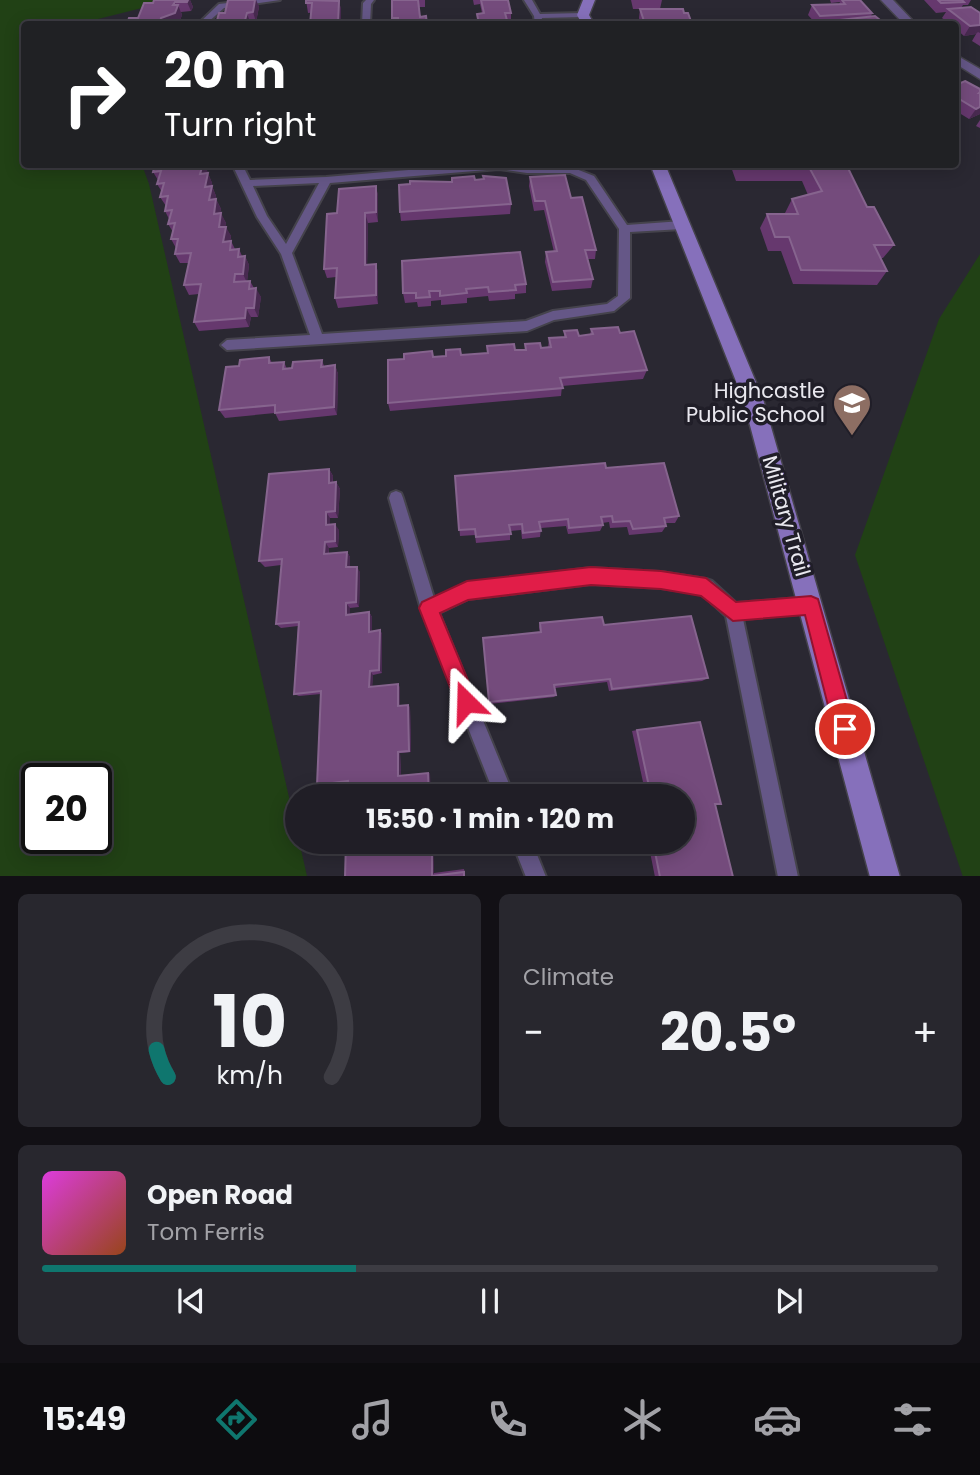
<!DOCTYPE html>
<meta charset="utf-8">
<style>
body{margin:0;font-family:Poppins,sans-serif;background:#28272e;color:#f1f3f6;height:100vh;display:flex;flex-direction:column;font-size:26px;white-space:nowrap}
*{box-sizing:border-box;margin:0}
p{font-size:23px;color:#a2a2a7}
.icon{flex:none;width:38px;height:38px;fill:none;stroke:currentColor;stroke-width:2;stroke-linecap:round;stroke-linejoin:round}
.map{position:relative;height:876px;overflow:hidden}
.drawer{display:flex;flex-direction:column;gap:18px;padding:18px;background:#121015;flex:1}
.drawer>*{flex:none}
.hud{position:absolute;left:21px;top:21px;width:938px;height:147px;border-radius:7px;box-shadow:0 4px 18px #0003,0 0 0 2px #3d3c43;background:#202124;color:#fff;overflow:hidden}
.speed{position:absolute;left:21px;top:763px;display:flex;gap:14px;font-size:35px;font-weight:700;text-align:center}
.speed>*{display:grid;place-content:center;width:91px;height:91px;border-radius:50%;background:#201e26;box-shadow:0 4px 18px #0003,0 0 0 2px #3d3c43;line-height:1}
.speed .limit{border:4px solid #111;border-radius:10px;background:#fff;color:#111}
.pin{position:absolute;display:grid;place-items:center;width:60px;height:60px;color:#fff;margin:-30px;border:4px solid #fff;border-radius:50%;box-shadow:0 2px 7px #0007}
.me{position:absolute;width:77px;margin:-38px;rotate:338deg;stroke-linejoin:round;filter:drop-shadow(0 0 5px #0008)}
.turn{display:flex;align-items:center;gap:24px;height:147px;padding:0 28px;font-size:32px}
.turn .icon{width:91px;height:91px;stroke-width:2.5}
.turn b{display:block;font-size:49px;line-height:60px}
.big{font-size:52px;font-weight:700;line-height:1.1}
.drawer .tile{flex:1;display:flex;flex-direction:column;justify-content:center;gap:10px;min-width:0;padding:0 24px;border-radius:10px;background:#28272e}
.drawer .dial{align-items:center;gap:0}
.dial svg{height:182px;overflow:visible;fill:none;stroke:#3d3c43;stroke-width:7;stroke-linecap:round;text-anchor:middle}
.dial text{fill:#f1f3f6;stroke:none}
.song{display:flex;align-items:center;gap:21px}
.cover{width:84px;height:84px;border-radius:10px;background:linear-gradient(135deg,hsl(300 70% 55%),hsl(20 70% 35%))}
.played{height:7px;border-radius:4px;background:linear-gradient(90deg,#0f766e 35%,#3d3c43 35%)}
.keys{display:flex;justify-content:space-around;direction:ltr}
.heat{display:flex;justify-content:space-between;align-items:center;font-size:38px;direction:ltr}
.drawer .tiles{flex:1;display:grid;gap:18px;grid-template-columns:1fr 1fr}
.tile:last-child{grid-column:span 2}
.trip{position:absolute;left:285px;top:784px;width:410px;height:70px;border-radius:35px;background:#201e26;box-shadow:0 4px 18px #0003,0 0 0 2px #3d3c43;font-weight:700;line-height:70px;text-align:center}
.dock{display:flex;height:112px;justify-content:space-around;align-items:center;background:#0d0c0f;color:#a2a2a7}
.dock .icon{width:49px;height:49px}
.dock .on{color:#0f766e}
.dock b{font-size:32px;color:#f1f3f6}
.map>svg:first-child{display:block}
</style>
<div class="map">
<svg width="980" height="877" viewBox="0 0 980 877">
<rect width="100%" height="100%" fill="#2a2832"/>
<g fill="#214115" fill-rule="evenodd">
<path d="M0,0H174L90,21L91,24H24V164L142,165L149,184L307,876H0ZM37,779H96V838H37Z"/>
<polygon points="980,254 980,876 963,877 855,555 939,319"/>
</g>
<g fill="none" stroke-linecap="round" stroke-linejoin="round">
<defs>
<g id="lane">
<polygon points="255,0 280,0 224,8 206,24 198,24 219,4"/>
<polygon points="366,0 374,0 371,4 370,24 362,24 363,3"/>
<polygon points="524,0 532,0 540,14 583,13 587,15 583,17 542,18 541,24 535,24 534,16"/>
<path d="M232,164H242L250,180L326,177L479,164L571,167L594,176L627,225L682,221L687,225L682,229L630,232V298L614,311L554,320L527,331L227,350L221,345L227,340L310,335L281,254L257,217ZM499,169L527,173H570L586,180L619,229L618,296L607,304L553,311L526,321L322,334L292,253L330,183ZM319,183L286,244L267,216L253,186Z"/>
<polygon points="396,491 401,493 403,498 434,598 467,583 591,568 661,572 706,579 712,581 736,603 811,597 817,599 819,605 817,611 811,613 743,619 798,877 778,877 726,616 702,594 661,588 591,584 468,599 439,613 514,796 495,796 421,609 389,498 391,493"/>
<polygon points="512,842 532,842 546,877 526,877"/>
</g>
<g id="street">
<polygon points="881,0 893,0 916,24 904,24"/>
<polygon points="956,55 980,69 980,79 956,64"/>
</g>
<g id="secondary">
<polygon points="583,0 595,0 589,15 594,24 582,24 577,15"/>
<polygon points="650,164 665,164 763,399 900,877 870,877 743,399"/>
</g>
</defs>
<use href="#lane" stroke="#45434c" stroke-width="4"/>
<use href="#street" stroke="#45434c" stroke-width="3"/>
<use href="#secondary" stroke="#45434c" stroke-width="3"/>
<use href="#lane" fill="#655787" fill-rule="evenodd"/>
<use href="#street" fill="#655787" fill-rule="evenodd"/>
<use href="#secondary" fill="#8670bb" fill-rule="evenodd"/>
</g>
<g fill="#66386e">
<polygon points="190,0 193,7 191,11 181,12 182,15 179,23 175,24 127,24 138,18 153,3"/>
<polygon points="228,0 256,0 259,7 256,22 250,22 225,13"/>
<polygon points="306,0 339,1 341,10 308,13"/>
<polygon points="392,0 425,0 425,7 419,7 420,17 427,24 393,24"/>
<polygon points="473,0 508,0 511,13 511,22 507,23 508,24 477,24 477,14 482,13 480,4 474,5"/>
<polygon points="631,0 662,0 660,9 684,13 692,24 640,24 639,18 640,9 633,9"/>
<polygon points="830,0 860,0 872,13 871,17 885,24 816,24 808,15 812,5 839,4 840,2 831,3"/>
<polygon points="924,0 971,0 968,5 963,5 961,8 980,13 980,46 972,41 976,34 964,36 956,29 956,24 950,24 942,18 946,12 936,13"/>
<polygon points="956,85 980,89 980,114 969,119 956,111"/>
<polygon points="980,120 980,128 976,126"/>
<polygon points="154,164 204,164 212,183 212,186 216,196 216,199 221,209 220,213 226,223 225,227 231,236 230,242 231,241 235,249 239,249 242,256 245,256 249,265 247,281 250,281 254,288 261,297 258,317 251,317 249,327 199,331 194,322 199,294 189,295 184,285 189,263 180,263 175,254 176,248 171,239 173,232 168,224 169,219 165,211 166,206 160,197 162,192 157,184 158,180 153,172 155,166"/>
<polygon points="730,164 846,164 867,207 894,245 883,258 881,258 887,271 877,285 793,284 781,251 768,251 760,228 767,214 785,214 785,213 792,199 808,195 802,181 736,181"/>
<polygon points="530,177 571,198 596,250 595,259 588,259 593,279 591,288 552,291 545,262 546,252 554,252 544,210 534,211 529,186"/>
<polygon points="475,180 511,204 510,214 401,221 400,212 452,182"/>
<polygon points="376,186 378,196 378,222 368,223 367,265 376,264 378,273 378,304 338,308 335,298 336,277 327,278 324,269 337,213"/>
<polygon points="526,284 526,293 515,294 515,299 489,301 488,296 467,298 467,303 441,305 441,300 431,301 431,306 418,307 417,302 405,303 403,293"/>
<polygon points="591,329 620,333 647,370 643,379 562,386 561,396 390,411 388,403 404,359 487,353 487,346 515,350 525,350 525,344 541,348 548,348 549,338 564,337 564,331 579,336 590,335"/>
<polygon points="269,357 272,363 284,362 287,369 322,360 324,366 335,365 338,374 337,415 279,421 275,413 225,418 219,410 239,366"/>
<polygon points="606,468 679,516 675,523 665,523 666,526 662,532 629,535 627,527 610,528 609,522 602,523 603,525 600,531 568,534 566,526 541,528 540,537 522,539 521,530 510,531 510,540 476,543 475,535 460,536 455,476"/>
<polygon points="329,469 333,476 333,482 336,482 340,489 338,518 330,518 330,525 339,530 338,547 329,548 329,554 347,552 350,557 350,567 360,572 359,607 350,608 350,614 369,612 372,617 372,631 380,630 382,634 382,673 373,675 372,687 400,687 400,706 410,707 411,752 400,753 401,776 430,773 317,785 321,694 299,696 294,694 298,626 281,628 276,624 281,565 265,567 259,561"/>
<polygon points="540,623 604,625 708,678 702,681 609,691 607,682 555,688 556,695 554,697 489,704 483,638 540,633 539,627"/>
<polygon points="637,730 715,804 733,877 655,877 648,842 682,842 682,796 646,796 632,731"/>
<polygon points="346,842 444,842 444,846 443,848 433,849 434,873 464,869 465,877 345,877"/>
</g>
<g fill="#482a50">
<polygon points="185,0 190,0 193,7 191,11 187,2"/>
<polygon points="255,0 256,0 259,7 256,22 253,12"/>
<polygon points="339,1 341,10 341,24 338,24"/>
<polygon points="175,2 177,8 178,5 182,15 179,23 175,24 161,24 160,22 161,18 173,5"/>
<polygon points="247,13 250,22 249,24 244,24"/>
<polygon points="980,25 980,33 978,32 976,34 964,36 970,26"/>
<polygon points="980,107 980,114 969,119 976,109"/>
<polygon points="203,164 204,164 208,172 205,184 200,174"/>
<polygon points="208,173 212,183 210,197 205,187"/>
<polygon points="212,186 216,196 214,209 209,200"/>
<polygon points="376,186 378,196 378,222 376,212"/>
<polygon points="216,199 221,209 218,223 214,214"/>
<polygon points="221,213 226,223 223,237 219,227"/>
<polygon points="365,213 368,223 367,274 365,265"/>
<polygon points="226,227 231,236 228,251 223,242"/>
<polygon points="245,256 249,265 247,283 243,274"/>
<polygon points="376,264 378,273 378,304 376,295"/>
<polygon points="256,288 261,297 258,317 254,308"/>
<polygon points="246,308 251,317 249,327 245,318"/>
<polygon points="335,365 338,374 337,415 334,407"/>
<polygon points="329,469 333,476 332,489 329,483"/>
<polygon points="336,482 340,489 338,518 335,511"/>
<polygon points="326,512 330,518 330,531 326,525"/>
<polygon points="335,524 339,530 338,547 335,541"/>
<polygon points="325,542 329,548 328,560 324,554"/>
<polygon points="347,552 350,557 350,573 346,567"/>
<polygon points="357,567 360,572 359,607 356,602"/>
<polygon points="346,603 350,608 350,619 346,615"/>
<polygon points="369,612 372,617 372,636 369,632"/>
<polygon points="380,630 382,634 382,673 379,670"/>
<polygon points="370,671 373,675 372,690 369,687"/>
<polygon points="398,684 400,687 400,708 398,706"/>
<polygon points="408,705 410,707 411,752 409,751"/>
<polygon points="398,752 400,753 401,776 398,776"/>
<polygon points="428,773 430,773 431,796 429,796"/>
<polygon points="433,847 434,873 432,876 432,849"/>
</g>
<g fill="#744b7c" stroke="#86648e" stroke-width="2">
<polygon points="154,0 188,0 187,2 175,2 173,5 178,5 175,13 161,18 160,22 164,21 163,24 127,24 129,18 138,18 144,3 153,3"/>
<polygon points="228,0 255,0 253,12 247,13 244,24 216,24 219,13 225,13"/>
<polygon points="306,0 339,1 338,24 310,24 312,3 306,3"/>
<polygon points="392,0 418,0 420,17 426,16 427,24 398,24 398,18 392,18"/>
<polygon points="481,0 508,0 511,13 505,13 508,24 479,24 477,14 484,13"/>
<polygon points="842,0 860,0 872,13 820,16 812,5 845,4"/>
<polygon points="938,0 962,0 964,2 941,3"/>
<polygon points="971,7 980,13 980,25 970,26 948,9"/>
<polygon points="640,9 683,9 684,13 688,13 692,24 645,24"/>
<polygon points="875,16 885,24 845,24 840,20"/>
<polygon points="965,81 980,89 980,92 979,93 980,93 980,107 976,109 956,97 956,85"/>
<polygon points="155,164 203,164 200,174 208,173 205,187 212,186 209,200 216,199 214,214 221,213 219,227 226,227 223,242 231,241 230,250 239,249 238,257 245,256 243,274 235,274 234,282 250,281 249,289 256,288 254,308 246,308 245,318 194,322 201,284 184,285 191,253 175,254 178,239 171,239 175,223 168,224 172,210 165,211 168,196 160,197 164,183 157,184 161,171 153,172"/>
<polygon points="740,164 846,164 867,207 874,207 894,245 874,245 887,271 801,270 789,237 775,237 767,214 798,214 792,199 822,191 809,167 741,167"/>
<polygon points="565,175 571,198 582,197 596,250 585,250 593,279 553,282 546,252 557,251 545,201 535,201 530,177"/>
<polygon points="474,176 475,180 484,179 483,176 506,178 511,204 400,212 399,185 410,184 410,181 452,182 452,178"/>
<polygon points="376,186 376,212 365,213 365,265 376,264 376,295 335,298 337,268 324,269 327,214 337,213 339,189"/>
<polygon points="520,252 526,284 515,285 516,290 489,292 488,287 466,289 467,293 440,296 440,291 429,291 430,297 416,298 416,293 403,293 402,261"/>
<polygon points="618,327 620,333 634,331 647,370 560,378 563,388 388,403 388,360 404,359 404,354 432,351 433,357 446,356 446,350 460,349 461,355 488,353 487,346 514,344 515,350 526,350 525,344 540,343 541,348 551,347 549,338 566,337 564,331 577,330 579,336 593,334 591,329"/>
<polygon points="269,357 269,363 284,362 283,369 292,368 293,362 322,360 321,367 335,365 334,407 275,413 275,405 219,410 226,367 239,366 240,360"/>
<polygon points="605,463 606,468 664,463 679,516 664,518 666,526 633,529 630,521 613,522 612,516 601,517 603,525 569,528 568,519 539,522 541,531 523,533 522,524 509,525 511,534 476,537 475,529 459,530 455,476"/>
<polygon points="329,469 329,483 336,482 335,511 326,512 326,525 335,524 335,541 325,542 324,554 347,552 346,567 357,567 356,602 346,603 346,615 369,612 369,632 380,630 379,670 370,671 369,687 398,684 398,706 408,705 409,751 398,752 398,776 428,773 429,796 347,796 348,781 317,785 321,691 294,694 299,622 276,624 282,559 259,561 269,474"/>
<polygon points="691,616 708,678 612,689 610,679 554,685 556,695 489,702 483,638 541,632 540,623 602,617 604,625"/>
<polygon points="700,722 721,804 715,804 733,877 660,877 653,842 682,842 682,796 651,796 637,730"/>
<polygon points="346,842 442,842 443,848 432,849 432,876 464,872 464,877 345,877"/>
</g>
<polygon fill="#e11d48" stroke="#92132f" stroke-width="2" points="591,567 661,571 706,578 736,602 811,596 818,599 855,729 852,736 845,739 837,736 834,729 805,615 733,621 701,596 661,589 591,585 468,600 440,613 477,702 474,710 466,713 459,710 419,608 422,602 467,581"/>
<defs>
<symbol id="school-pin" viewBox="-11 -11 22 30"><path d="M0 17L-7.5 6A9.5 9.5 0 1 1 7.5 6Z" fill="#8d6e63" stroke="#201e28"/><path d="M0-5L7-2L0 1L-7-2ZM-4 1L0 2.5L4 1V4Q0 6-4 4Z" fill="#fff"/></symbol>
</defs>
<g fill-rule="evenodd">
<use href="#school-pin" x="830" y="381" width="44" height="60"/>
</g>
<g text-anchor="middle" stroke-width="7" stroke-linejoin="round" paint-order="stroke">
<g font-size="21" fill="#e9e8ef" stroke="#201e28" text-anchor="end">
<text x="825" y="398">Highcastle<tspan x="825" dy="24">Public School</tspan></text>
</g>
<g font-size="21" fill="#e9e8ef" stroke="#201e28">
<text transform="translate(786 516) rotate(74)" y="7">Military Trail</text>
</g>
</g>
</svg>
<div class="speed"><div class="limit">20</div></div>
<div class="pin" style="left:845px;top:729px;background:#d93025"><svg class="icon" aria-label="arrive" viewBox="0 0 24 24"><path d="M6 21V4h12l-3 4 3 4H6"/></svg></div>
<svg class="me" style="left:466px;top:702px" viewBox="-20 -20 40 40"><path d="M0-17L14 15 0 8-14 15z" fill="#e11d48" stroke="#fff" stroke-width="4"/></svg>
<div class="trip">15:50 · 1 min · 120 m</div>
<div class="hud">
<div class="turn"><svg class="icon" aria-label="right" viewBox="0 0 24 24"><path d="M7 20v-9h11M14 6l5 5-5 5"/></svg><div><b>20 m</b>Turn right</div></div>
</div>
</div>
<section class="drawer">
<div class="tiles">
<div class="tile dial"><svg viewBox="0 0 100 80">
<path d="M14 69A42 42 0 1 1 86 69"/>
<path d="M14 69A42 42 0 0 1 9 57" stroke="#0f766e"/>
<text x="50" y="56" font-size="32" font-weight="700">10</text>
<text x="50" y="72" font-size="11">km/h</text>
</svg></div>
<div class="tile"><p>Climate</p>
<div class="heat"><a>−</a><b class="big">20.5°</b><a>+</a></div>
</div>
<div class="tile">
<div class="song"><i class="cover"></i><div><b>Open Road</b><p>Tom Ferris</p></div></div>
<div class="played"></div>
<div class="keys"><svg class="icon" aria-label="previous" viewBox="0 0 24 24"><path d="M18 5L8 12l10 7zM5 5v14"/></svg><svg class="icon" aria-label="pause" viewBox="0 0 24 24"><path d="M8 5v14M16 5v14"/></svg><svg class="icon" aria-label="next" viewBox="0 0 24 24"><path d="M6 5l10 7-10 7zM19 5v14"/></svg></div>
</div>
</div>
</section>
<nav class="dock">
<b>15:49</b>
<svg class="icon on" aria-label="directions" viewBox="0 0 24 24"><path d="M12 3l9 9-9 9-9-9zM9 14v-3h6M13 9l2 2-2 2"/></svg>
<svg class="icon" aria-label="music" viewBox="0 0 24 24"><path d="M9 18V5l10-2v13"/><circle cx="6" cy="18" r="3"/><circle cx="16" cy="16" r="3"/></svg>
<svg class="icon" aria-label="phone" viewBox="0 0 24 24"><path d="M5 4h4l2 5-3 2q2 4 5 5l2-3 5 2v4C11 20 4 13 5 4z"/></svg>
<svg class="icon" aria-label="climate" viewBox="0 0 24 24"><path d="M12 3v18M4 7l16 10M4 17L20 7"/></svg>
<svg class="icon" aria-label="car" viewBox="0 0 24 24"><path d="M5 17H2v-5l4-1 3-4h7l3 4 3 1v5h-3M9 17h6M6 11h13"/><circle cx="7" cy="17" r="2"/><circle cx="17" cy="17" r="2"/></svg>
<svg class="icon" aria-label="filters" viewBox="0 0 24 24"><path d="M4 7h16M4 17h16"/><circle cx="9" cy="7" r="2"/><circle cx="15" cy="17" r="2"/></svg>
</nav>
